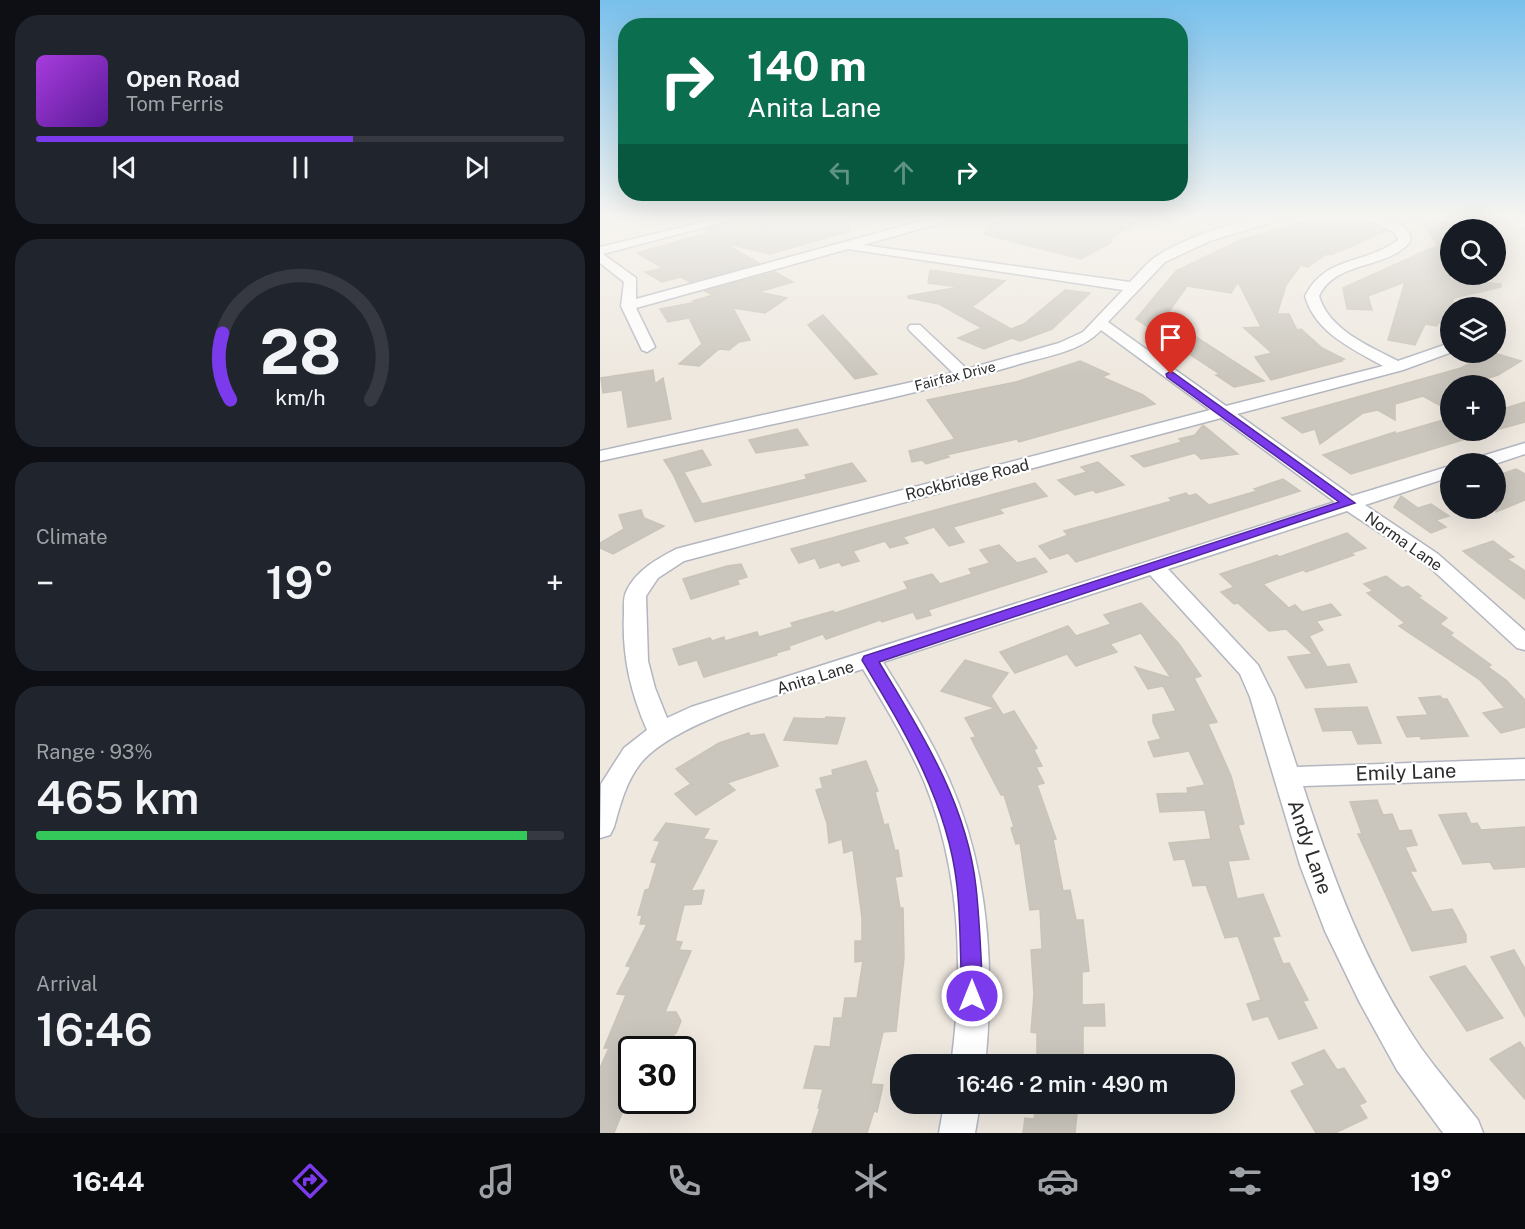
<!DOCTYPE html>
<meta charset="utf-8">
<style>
body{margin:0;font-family:"Public Sans",sans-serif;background:#20242c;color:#f1f3f6;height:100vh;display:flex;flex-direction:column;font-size:22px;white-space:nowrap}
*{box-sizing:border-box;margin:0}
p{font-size:20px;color:#9ea1a6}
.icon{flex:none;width:33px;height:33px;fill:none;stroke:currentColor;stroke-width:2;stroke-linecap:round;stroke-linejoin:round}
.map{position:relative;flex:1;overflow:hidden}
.details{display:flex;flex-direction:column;gap:15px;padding:15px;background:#0d0f14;width:600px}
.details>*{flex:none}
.hud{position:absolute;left:18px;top:18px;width:570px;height:183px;border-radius:24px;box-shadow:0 6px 24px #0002;background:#0b6e4f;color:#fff;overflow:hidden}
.fabs{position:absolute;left:840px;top:219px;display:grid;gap:12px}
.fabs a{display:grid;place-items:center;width:66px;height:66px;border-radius:50%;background:#171b24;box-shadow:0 6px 24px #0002;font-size:30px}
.speed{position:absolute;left:18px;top:1036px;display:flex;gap:12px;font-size:30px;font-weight:700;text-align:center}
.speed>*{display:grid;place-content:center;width:78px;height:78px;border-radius:50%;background:#171b24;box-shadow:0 6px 24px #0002;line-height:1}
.speed .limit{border:3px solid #111;border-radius:9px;background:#fff;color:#111}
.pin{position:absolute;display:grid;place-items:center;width:51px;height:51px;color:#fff;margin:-62px -26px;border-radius:50% 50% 50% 0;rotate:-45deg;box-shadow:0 0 6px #0007}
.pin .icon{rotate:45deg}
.me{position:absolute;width:66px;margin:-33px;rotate:0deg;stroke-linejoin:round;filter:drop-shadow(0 0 4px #0008)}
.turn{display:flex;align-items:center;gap:21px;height:126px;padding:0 30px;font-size:27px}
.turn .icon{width:78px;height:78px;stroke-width:2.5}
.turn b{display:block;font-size:42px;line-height:51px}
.lanes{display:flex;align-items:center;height:57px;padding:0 30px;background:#0003;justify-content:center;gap:30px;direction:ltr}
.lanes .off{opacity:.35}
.big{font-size:45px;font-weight:600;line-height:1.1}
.details .tile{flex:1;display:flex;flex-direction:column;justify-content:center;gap:9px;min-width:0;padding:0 21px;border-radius:24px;background:#20242c}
.details .dial{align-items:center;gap:0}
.dial svg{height:156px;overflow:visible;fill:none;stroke:#363941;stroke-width:7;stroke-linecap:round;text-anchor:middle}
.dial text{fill:#f1f3f6;stroke:none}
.song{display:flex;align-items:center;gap:18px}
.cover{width:72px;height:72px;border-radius:9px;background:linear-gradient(135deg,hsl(280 70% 55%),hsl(270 70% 35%))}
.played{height:6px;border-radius:3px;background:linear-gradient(90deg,#7c3aed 60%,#363941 60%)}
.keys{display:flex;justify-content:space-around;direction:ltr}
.heat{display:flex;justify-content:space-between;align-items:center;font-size:33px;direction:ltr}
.charge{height:9px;border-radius:4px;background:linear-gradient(90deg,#34c759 93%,#363941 0)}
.trip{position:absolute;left:290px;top:1054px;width:345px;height:60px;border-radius:24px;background:#171b24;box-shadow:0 6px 24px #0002;font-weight:600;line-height:60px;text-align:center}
.tabs{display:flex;height:96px;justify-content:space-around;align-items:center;background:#090b0e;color:#9ea1a6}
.tabs .icon{width:42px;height:42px}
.tabs .selected{color:#7c3aed}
.tabs b{font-size:27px;color:#f1f3f6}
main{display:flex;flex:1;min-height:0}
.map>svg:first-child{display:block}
</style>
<main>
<section class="details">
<div class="tile">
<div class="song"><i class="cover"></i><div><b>Open Road</b><p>Tom Ferris</p></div></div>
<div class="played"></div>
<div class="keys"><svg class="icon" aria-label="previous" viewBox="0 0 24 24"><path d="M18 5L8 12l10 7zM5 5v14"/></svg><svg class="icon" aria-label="pause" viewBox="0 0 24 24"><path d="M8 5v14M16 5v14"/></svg><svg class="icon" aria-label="next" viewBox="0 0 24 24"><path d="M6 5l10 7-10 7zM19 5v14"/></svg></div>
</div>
<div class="tile dial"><svg viewBox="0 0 100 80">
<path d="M14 69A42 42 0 1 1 86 69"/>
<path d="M14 69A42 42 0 0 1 10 35" stroke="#7c3aed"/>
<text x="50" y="56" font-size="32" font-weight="700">28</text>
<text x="50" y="72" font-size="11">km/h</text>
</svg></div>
<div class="tile"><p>Climate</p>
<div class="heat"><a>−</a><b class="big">19°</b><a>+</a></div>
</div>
<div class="tile"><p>Range · 93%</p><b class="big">465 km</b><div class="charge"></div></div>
<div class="tile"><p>Arrival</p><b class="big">16:46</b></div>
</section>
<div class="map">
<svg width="925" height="1133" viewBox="0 0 925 1133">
<rect width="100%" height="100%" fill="#eee8df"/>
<g fill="#cac6bd" stroke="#cac4b8" stroke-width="1.5">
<polygon points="141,218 248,218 250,231 170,254 124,243 159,263 90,282 81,277 62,282 45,272 63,268 37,253 110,232 105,229"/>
<polygon points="402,218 517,218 539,222 508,239 513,240 509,244 481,259 383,234 389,225"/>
<polygon points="716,218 765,218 787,231 731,255 727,254 708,267 701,265 686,285 677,314 689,314 697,330 701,329 722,348 744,359 740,360 742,361 671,380 655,357 672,353 644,328 661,327 638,282 631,293 587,286 565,317 664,381 634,387 616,375 620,374 536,319 576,271 640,240"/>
<polygon points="784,218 833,218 850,225 850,280 901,284 901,287 854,298 843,323 839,322 837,326 825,324 815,345 788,340 805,282 768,296 772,310 747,309 743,288 838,245 819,219 804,225"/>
<polygon points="330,270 405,281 372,307 411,329 424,324 465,290 490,293 452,329 420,341 412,338 384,349 358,338 382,328 339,304 308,298 308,296 360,287 328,283"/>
<polygon points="175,272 193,282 158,292 187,298 165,313 133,308 150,340 139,342 129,350 119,349 99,366 79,364 102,344 89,318 68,322 60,309 97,302 93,301 113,295 105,291"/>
<polygon points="223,315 277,374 255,379 208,325"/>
<polygon points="891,352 921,361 898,375 863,386 850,386 850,411 823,396 795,404 795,420 778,410 763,413 720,444 715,429 702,433 682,418 861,368"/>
<polygon points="480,361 509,374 502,377 543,395 555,404 419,442 417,439 346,455 349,457 326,464 322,460 312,462 309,451 355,439 327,400 416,382"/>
<polygon points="53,370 55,384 63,378 71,419 28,427 22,390 3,393 1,378"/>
<polygon points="925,402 925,422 896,430 896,411"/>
<polygon points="850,418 850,430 881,430 882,434 751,474 723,455 795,432 795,434"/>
<polygon points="603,425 638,454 601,459 595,453 544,467 531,456 582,442 579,439 595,435"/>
<polygon points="197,429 208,445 156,453 149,440"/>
<polygon points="102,450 111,465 84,472 102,504 207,479 205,475 252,463 266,481 95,522 73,474 64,460"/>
<polygon points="498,462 524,485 496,493 493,490 475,495 458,480 487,472 481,467"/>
<polygon points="916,469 925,474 925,500 896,512 896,476"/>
<polygon points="683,479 700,491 476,562 468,553 450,559 439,546 468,535 464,531 572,501 569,498 586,493 589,496 596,494 609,505 657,491 654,489"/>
<polygon points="435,483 447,496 399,509 403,513 353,527 364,542 349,546 334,527 303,537 308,543 290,548 285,541 253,551 259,561 242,566 239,562 220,568 215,558 199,563 191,549"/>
<polygon points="801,496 818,508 831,504 849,516 836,520 846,527 831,533 794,507"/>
<polygon points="41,510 44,518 64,526 13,554 0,548 0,543 24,529 19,515"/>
<polygon points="747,533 766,548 751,553 754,555 706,572 703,570 663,584 689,608 695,605 702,612 731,604 741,615 716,621 723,630 709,636 727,667 749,664 757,682 706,688 688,657 713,654 686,629 669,631 638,603 634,604 621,592 634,587 620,574 677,555 679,557"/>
<polygon points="893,541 914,557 907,559 925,571 925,599 863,551"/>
<polygon points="399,545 417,563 435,558 447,572 328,610 331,615 317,619 313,612 282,622 280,620 226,639 223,634 189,646 190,649 176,653 177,655 104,677 97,660 79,665 73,649 110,638 112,641 124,637 125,641 157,632 159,637 193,627 191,623 233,611 235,613 308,589 304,582 332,574 340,584 372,574 369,569 390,563 380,550"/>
<polygon points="141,564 147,577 137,580 139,584 91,599 83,579 127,566"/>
<polygon points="786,576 802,588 808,586 821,596 818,597 847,618 840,624 853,633 850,635 891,665 888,667 906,680 925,700 925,727 901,733 883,713 905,708 880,680 799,626 805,623 767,593 773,591 764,584"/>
<polygon points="541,603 579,644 601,676 594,678 617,722 608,724 631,776 644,824 638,825 649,859 628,861 637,899 663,894 680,936 672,937 683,964 689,963 708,1000 703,1001 717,1028 679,1039 668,1016 653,1020 647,1004 661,1000 638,936 625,938 606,885 593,886 585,859 574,860 569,843 611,839 605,810 560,812 557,794 588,793 587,788 605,785 589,751 554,757 548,742 561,739 553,722 553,715 576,711 563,686 548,689 535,667 571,678 541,633 510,644 517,652 476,666 467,654 415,673 400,652 468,626 476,636 511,624 504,615"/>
<polygon points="365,660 408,673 391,696 403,715 414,711 437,748 434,750 442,766 436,767 444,783 437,785 456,839 453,839 463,891 470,890 476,920 483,920 489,971 482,972 482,1005 504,1004 505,1026 483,1026 483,1057 437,1057 437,1033 431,1032 434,994 431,950 442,949 440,909 430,910 420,843 416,844 411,828 414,827 404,795 401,795 371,738 376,737 365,718 395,708 341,691"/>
<polygon points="840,696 842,699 847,699 868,736 821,739 820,736 807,737 797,717 828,715 819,698"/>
<polygon points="767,707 781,743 758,744 752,730 723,731 715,709"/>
<polygon points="226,717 245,718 237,744 184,740 194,718 225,719"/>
<polygon points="149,733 150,736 164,734 178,766 127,783 135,790 96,815 75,794 91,784 76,769 119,743"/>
<polygon points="266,761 278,791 275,792 284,825 288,824 295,851 298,850 302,876 295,877 300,908 303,908 304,958 296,1031 283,1032 271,1084 283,1085 277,1112 274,1111 267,1133 212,1133 220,1108 218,1108 223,1089 204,1088 215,1046 230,1047 234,1018 242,1018 245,998 257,998 263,961 255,962 255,941 262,941 262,918 253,850 244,853 242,839 229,843 227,823 216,790 223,788 220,778 233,775 232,770"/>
<polygon points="777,800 783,815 792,814 799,831 811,830 817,845 805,847 816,871 810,871 832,912 852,909 866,935 866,942 812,951 758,834 762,834 750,802"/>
<polygon points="866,813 871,824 877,823 881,830 925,827 925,867 894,869 890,862 863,864 839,815"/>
<polygon points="66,823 109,829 103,839 117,841 91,891 104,890 101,904 84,905 75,941 82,942 79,950 91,951 65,1012 76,1012 81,1021 76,1033 69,1039 57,1039 53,1050 32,1050 32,1088 14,1133 0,1133 0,1068 9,1048 4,1048 26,995 17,994 31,967 26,966 47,924 40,924 42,915 38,915 45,890 49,889 57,863 51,862 60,841 54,840"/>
<polygon points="914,950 925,969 925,1017 891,957"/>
<polygon points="865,966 903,1018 867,1031 830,977"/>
<polygon points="920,1042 925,1049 925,1099 890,1059"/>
<polygon points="724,1050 737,1070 744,1068 766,1102 759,1105 767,1118 735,1133 716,1133 691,1091 705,1085 692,1063"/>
<polygon points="436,1104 478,1104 475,1133 423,1133 425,1118 434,1119"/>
</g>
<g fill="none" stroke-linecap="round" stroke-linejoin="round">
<defs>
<g id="minor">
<path d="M120,218H139L3,254L36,278V299L332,218H350L348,221L263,245L530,282C538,274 547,262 557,256C586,237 642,218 677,218L675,221L610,241L565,262L508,322L626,406L783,366C752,349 715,332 705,296C726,255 765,265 798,240L795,233L767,218C780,218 814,223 810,242C786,270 736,260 719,296C729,330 769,346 798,361L850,343L852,352L803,370L637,414L752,496L850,466V477L765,505L838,554L925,631V650L917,648L824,562L747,511L568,569L658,665L674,697L697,767L925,759V779L703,786C733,878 766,968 821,1048C839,1073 859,1096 878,1120L883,1133H843L797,1070L760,1003L725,931L700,865L650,697L640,674L550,575L283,662C307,701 332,740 350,782C389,871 395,970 385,1065H351C364,970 361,871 324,781C307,742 285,706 263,669C206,687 77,718 40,764C26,782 20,805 14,827L10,835L0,838L1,784L24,748L47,730C30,691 22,655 24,613C24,605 23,597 27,590C37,570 57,559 76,549L610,410L501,330C480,353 441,357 413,366C278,405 137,431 0,461V451L353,373L310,331L308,328L310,325H320L367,369L459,343L483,332L523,290L248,249L36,308L55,347L47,352L42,350L21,306L24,282L0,263V247ZM621,418L735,502L91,707L67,718L55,688L48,661L46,596L58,578L84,561Z"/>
<polygon points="925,443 925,454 895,464 866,464 869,460"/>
<polygon points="344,1104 380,1104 375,1133 339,1133"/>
</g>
<polygon id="tertiary" points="916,218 925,218 925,227 920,226"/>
</defs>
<use href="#minor" stroke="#b3b6c0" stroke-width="3"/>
<use href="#tertiary" stroke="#b3b6c0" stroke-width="2"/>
<use href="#minor" fill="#fff" fill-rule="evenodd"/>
<use href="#tertiary" fill="#fff" fill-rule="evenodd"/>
</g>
<linearGradient id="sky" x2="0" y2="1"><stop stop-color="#78c0ec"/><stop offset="0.58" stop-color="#f7f5f1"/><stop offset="1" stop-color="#f7f5f1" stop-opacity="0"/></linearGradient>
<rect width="925" height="376" fill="url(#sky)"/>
<path fill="#7c3aed" stroke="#51269a" stroke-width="1.5" d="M571,371L755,503L279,662C321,732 367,804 376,887C380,923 381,960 383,996L380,1003L372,1006L365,1003L362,996C360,960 361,922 357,886C348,803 304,730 262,660L264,656L739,502L567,377L566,374Z"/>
<g text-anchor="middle" stroke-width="4.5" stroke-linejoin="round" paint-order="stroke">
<g font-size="14" fill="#2d2d2d" stroke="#fff">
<text transform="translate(355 376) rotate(-14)" y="5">Fairfax Drive</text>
</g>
<g font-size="16" fill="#2d2d2d" stroke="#fff">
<text transform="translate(367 479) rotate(-14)" y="6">Rockbridge Road</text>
<text transform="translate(804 541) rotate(35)" y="6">Norma Lane</text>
<text transform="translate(215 677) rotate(-17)" y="6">Anita Lane</text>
</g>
<g font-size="20" fill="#2d2d2d" stroke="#fff">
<text transform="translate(806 772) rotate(-2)" y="7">Emily Lane</text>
<text transform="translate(710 847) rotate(71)" y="7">Andy Lane</text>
</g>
</g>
</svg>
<div class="fabs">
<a><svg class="icon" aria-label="search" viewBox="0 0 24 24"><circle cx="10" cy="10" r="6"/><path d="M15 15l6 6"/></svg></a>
<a><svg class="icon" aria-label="layers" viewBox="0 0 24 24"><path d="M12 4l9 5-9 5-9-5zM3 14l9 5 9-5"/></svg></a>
<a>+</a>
<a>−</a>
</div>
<div class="speed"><div class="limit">30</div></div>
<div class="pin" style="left:571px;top:374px;background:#d93025"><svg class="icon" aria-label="arrive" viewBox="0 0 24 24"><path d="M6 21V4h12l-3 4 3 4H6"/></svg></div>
<svg class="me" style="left:372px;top:996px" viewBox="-20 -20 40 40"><circle r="17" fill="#7c3aed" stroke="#fff" stroke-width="3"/><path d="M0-11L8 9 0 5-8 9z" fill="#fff"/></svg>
<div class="trip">16:46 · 2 min · 490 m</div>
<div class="hud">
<div class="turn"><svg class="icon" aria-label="right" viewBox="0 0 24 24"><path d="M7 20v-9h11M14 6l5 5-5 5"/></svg><div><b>140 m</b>Anita Lane</div></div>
<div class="lanes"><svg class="icon off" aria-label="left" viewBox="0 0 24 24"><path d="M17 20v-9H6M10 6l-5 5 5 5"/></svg><svg class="icon off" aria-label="ahead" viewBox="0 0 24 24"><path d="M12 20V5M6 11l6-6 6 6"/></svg><svg class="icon" aria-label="right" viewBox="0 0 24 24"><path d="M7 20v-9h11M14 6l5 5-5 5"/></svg></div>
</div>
</div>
</main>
<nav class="tabs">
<b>16:44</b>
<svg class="icon selected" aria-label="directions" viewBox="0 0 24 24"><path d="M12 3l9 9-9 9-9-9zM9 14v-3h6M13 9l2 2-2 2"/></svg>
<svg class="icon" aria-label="music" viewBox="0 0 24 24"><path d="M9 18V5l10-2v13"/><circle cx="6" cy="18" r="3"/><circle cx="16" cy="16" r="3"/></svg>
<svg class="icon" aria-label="phone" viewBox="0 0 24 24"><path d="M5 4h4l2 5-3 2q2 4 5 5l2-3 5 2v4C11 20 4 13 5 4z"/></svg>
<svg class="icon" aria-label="climate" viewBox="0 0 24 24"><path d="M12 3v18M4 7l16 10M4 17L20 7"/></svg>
<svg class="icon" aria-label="car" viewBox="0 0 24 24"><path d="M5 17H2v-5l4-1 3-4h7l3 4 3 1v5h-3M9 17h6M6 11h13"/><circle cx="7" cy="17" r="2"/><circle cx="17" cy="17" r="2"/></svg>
<svg class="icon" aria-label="filters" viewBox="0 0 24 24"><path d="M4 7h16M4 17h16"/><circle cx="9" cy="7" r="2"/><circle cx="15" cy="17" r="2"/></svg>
<b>19°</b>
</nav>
